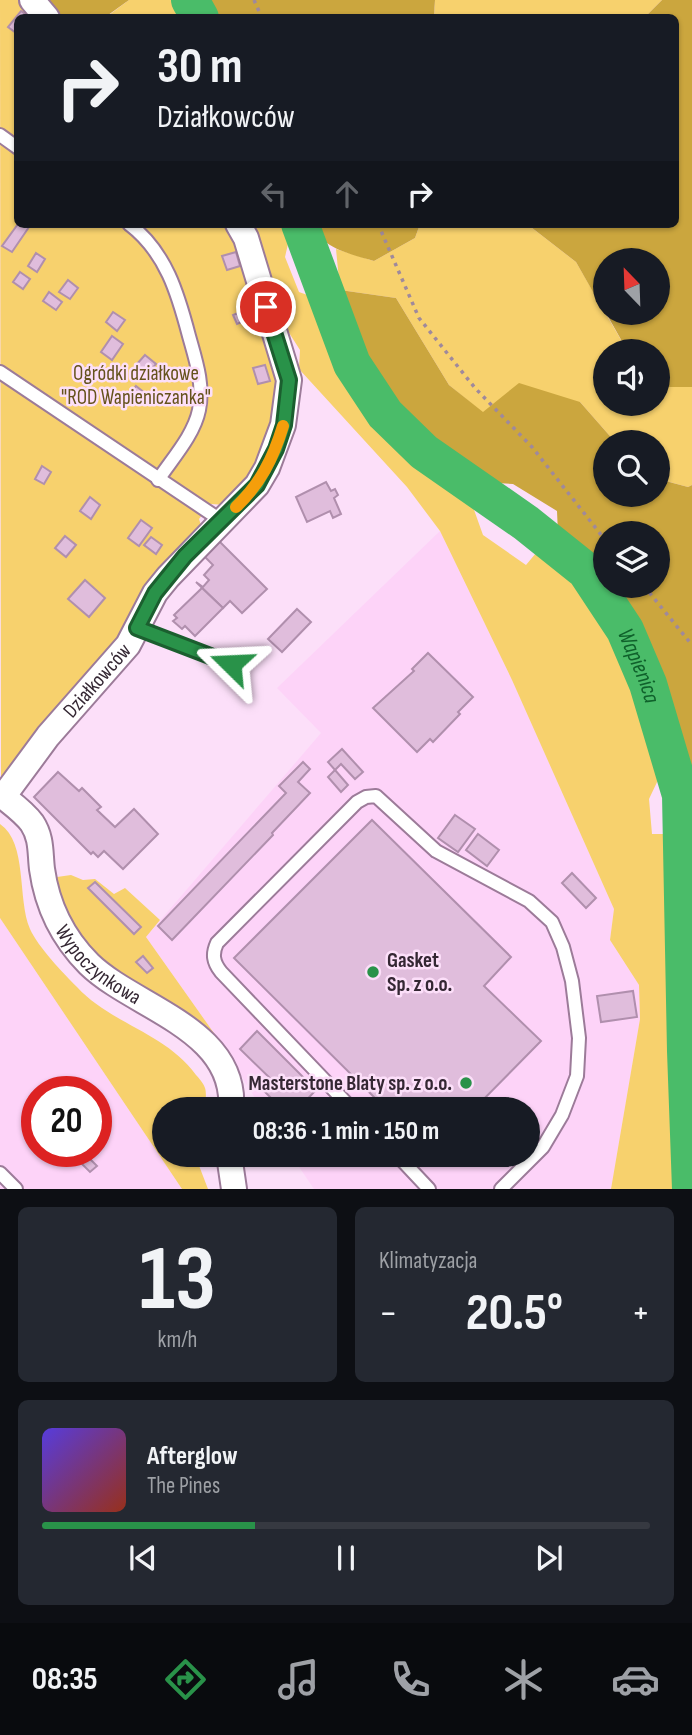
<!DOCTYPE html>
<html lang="pl">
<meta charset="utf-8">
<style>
body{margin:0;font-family:"Sofia Sans Condensed",sans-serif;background:#242831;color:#f1f3f6;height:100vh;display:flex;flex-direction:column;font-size:26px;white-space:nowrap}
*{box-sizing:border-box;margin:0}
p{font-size:23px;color:#9ea1a6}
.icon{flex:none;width:38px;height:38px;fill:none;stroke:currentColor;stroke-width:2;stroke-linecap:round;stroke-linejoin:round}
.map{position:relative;height:1189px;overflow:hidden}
.details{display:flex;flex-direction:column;gap:18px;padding:18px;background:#0d0f14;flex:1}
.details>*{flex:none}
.hud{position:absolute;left:14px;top:14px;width:665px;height:214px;border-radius:10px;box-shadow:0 2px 5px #0004;background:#171b24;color:#f1f3f6;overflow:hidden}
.needle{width:46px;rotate:337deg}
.fabs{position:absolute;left:593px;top:248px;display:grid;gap:14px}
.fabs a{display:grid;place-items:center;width:77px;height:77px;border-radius:50%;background:#171b24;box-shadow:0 2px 5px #0004;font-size:35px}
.speed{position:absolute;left:21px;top:1076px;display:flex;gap:14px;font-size:35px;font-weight:700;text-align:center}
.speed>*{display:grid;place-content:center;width:91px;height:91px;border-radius:50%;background:#171b24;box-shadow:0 2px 5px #0004;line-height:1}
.speed .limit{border:10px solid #d22;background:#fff;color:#111}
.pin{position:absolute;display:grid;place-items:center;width:60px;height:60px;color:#fff;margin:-30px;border:4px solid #fff;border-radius:50%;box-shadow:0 2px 7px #0007}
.me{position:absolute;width:77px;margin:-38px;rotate:291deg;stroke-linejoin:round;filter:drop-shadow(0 0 5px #0008)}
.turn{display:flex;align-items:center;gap:24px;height:147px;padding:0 28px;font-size:32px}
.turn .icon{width:91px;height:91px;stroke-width:2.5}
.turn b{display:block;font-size:49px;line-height:60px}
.lanes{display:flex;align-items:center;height:66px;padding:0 28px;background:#0003;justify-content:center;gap:35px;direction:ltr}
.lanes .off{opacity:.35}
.big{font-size:52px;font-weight:700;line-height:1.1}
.details .tile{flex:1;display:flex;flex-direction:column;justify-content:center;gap:10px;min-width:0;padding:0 24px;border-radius:10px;background:#242831}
.details .dial{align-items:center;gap:0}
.dial b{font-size:91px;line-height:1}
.song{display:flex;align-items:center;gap:21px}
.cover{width:84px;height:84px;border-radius:10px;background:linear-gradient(135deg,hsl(250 70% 55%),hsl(10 70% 35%))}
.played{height:7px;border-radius:4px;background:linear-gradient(90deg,#299249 35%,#363941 35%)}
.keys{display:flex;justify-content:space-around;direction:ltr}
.heat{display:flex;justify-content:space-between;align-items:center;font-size:38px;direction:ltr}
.details .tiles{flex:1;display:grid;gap:18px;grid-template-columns:1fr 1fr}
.tile:last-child{grid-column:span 2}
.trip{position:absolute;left:152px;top:1097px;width:388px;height:70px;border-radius:35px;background:#171b24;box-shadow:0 2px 5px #0004;font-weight:700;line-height:70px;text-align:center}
.menu{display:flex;height:112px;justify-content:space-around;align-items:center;background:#090b0e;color:#9ea1a6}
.menu .icon{width:49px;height:49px}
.menu .on{color:#299249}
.menu b{font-size:32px;color:#f1f3f6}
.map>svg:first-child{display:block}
</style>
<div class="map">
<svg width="692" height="1189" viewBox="0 0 692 1189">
<rect width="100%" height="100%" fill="#fcdff9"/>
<g fill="#fdd3f8" fill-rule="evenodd">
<polygon points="440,531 512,680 614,909 610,940 639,985 640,1019 611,1189 314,1189 291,1155 528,1155 528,1110 262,1109 216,1036 146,937 321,733 277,688"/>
<path d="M0,918L182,1189H0ZM37,1092H96V1152H37Z"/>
</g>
<g fill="#f7d16d">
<polygon points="0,0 19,0 35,17 18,18 18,224 227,224 242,254 276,382 278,401 258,468 225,505 211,504 199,519 202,528 129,632 1,780"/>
<polygon points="129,0 176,0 187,17 105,18"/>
<polygon points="435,0 662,0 645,17 434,18"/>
<polygon points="248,224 288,224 291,231 285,257 299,292 313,297 341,365 373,415 473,507 483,535 526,565 536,553 577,582 617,638 651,741 658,780 649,799 652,834 668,834 674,1060 682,1189 611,1189 640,1019 639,985 610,940 614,909 512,680 440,531 407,487 299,369 300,350 277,314"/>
<polygon points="420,224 527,224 576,262 628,352 606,352 606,404 658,404 658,383 663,387 692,387 692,485 688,487 658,479 658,443 616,443 580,402 483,413 449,385 396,298 333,289 339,280 336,249 374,261 415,238"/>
<path d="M0,824C28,843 17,899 30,929C38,947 63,973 77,987C111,1024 166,1033 196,1075C199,1078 204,1084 205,1088C207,1094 205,1103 205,1109L164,1110V1155H198V1163L208,1189H182L0,918Z"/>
<polygon points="71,875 83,880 95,879 114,894 125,888 160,920 146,937 216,1036 113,976 71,930 52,886 57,877"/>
</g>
<g fill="#cba63e">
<polygon points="39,0 129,0 104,18 55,17"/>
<polygon points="202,0 435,0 434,17 212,18"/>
<polygon points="662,0 692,0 692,387 663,387 658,383 658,352 628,352 606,313 658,313 658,261 606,261 605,313 576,262 527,224 676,224 676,18 645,17"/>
<path d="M311,224H420L415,238L374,261C351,254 322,249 311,224Z"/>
<polygon points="333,289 396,298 449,385 483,412 519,383 580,402 616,443 606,443 606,495 658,495 658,479 688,487 692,485 692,786 676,737 662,684 641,621 613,586 658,586 658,534 606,534 605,577 594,562 558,534 557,511 513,484 479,482 402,416 364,362"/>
</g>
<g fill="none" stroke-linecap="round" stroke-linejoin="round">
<g stroke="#4abc69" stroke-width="38">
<polyline points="190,0 200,18"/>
<path id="s1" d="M300,224L352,364L385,414L424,452L526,523L586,571L625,630L648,684L681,795L686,1051L691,1189"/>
</g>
</g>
<g fill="#e0bddc" stroke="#b08fad" stroke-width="2">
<polygon points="21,11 28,16 18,18 16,33 8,27"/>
<polygon points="18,224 25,224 29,227 12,252 2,246"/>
<polygon points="236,252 240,266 227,270 222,256"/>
<polygon points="36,253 45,259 37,272 28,266"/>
<polygon points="20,272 30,279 23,289 13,282"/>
<polygon points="68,280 78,288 70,299 59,292"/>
<polygon points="49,292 62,302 56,310 43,301"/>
<polygon points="250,308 254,317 237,324 233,315"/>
<polygon points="113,312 125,320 117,331 106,322"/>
<polygon points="112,336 123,344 112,360 101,352"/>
<polygon points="145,355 156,364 143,380 134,373 139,367 136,365"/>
<polygon points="265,365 270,381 258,384 253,368"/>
<polygon points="136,386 146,394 139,402 129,395"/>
<polygon points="42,466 51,472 44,484 35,479"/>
<polygon points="326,482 331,491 335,489 338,495 334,498 341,514 333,518 330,511 307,522 296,497"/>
<polygon points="90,497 100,505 91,519 80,511"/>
<polygon points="141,520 152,528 139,546 128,538"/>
<polygon points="65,536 76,545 66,557 55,548"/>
<polygon points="151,537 162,545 156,554 144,545"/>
<polygon points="218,540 267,589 242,613 230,601 223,608 196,582 203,587 209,580 204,575 213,565 203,555"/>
<polygon points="85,580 105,598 89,617 68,599"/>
<polygon points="202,588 223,608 195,636 185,626 182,629 173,621 177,618 174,615"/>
<polygon points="297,609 311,622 282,652 268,639"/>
<polygon points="428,653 473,697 458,712 460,714 433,742 430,739 417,752 373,708 414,671 412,669"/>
<polygon points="342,749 363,772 355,779 341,764 335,770 328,762"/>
<polygon points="303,762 310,769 298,782 310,793 272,833 273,835 172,940 158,926 286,793 279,786"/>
<polygon points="335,770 348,785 341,792 328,777"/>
<polygon points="58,772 79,791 82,788 101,807 97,810 115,827 134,809 158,834 123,869 104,851 98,857 93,852 91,854 34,797"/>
<polygon points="455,815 475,829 458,852 438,838"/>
<polygon points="372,820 511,957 484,986 541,1041 473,1110 387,1110 234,958"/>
<polygon points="478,834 499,850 487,866 466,850"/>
<polygon points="572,873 596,898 586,908 562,883"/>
<polygon points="95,882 141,927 134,934 88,888"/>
<polygon points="143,956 153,968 147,973 136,962"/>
<polygon points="633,991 637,1017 601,1022 597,996"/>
<polygon points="257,1031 316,1090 297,1110 283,1110 265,1092 274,1082 240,1049"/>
<polygon points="83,1152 97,1166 90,1172 76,1158"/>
</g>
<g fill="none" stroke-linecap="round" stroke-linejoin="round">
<defs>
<g id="lane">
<polyline points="0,135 18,148"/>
<path d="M129,224C166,252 178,294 189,336C196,361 204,384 199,410C194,435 172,459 158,480"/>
<polyline points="0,372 222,521"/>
<polyline points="137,628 231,664"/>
<path d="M353,1110L221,972C213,962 212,954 217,943L357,802L366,797L376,796L436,851L529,901L552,922L563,947L572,981L579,1038L577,1076L562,1115L543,1147L501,1189"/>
<polyline points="397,1155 429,1189"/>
<polyline points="0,1173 16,1189"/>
</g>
<g id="street">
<polyline points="32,0 47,18"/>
<path id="s2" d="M0,794C11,803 24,812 32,823C42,838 40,853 42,869C47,905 63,938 89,964C134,1008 238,1029 231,1110"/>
<path id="s3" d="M3,797L48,736L128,645L155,593L168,577L257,485L267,468L283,425L289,380L246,238L238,224"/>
<polyline points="229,1155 234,1189"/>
</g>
</defs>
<use href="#lane" stroke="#9c7b99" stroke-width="16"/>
<use href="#street" stroke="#9c7b99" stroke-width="28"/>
<g stroke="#9f899c" stroke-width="3.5" stroke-dasharray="3.5 5" stroke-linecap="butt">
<polyline points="254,0 262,18"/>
<polyline points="378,224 419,318 475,388 532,447 606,541"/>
<polyline points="644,586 692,645"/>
</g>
<use href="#lane" stroke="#fff" stroke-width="12"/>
<use href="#street" stroke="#fff" stroke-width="24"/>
</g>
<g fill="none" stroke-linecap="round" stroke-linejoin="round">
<defs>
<polyline id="route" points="231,664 137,628 155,593 185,556 257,485 276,449 284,425 289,380 266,307"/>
</defs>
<use href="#route" stroke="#1b5f2f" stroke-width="18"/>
<use href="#route" stroke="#299249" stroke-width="12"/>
<path stroke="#f59e0b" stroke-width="12" d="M236,507C260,484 273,459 283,426"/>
</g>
<g fill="#299249" stroke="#fcdff9" stroke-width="2.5">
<circle cx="373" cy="972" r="7"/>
<circle cx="466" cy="1083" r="7"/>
</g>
<g text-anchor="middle" stroke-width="5" stroke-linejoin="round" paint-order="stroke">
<g font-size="21" fill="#65521c" stroke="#fcdff9">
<text x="136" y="380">Ogródki działkowe<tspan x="136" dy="24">"ROD Wapieniczanka"</tspan></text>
</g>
<g font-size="21" fill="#342733" stroke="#fcdff9">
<text dy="7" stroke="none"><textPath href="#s3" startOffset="150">Działkowców</textPath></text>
<text dy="7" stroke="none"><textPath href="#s2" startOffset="206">Wypoczynkowa</textPath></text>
</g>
<g font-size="21" font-weight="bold" fill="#342733" stroke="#fcdff9" text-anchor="start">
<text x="387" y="967">Gasket<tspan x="387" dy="24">Sp. z o.o.</tspan></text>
<text x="452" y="1090" text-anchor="end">Masterstone Blaty sp. z o.o.</text>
</g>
<g font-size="23" font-style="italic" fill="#0f612b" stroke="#fcdff9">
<text dy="8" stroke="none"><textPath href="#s1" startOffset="574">Wapienica</textPath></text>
</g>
</g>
</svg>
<div class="fabs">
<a><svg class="needle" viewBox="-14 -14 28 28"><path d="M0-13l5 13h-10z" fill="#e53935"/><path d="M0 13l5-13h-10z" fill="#9ea1a6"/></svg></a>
<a><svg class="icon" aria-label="sound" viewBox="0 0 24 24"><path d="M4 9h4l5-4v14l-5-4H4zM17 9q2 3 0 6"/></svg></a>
<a><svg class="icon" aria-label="search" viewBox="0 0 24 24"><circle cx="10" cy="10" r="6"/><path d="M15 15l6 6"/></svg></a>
<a><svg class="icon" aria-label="layers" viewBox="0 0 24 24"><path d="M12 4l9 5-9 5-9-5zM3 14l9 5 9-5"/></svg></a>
</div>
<div class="speed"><div class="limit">20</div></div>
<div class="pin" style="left:266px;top:307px;background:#d93025"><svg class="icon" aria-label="arrive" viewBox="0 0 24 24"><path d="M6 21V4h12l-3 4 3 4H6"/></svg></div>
<svg class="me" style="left:231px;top:664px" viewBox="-20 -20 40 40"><path d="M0-17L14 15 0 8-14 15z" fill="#299249" stroke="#fff" stroke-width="4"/></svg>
<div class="trip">08:36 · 1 min · 150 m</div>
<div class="hud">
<div class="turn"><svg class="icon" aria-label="right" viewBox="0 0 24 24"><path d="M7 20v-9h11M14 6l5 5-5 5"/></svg><div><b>30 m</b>Działkowców</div></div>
<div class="lanes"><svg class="icon off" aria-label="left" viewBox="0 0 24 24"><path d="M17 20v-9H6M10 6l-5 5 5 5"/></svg><svg class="icon off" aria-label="ahead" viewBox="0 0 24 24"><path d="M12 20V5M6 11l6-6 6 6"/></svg><svg class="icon" aria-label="right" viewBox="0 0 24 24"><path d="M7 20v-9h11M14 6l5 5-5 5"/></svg></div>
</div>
</div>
<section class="details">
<div class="tiles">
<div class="tile dial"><b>13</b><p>km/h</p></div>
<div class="tile"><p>Klimatyzacja</p>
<div class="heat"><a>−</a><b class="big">20.5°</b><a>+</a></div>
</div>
<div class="tile">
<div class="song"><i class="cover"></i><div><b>Afterglow</b><p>The Pines</p></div></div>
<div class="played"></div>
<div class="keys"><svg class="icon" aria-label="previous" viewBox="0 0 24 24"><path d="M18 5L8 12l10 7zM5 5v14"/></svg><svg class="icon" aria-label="pause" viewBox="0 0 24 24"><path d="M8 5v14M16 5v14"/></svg><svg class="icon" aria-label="next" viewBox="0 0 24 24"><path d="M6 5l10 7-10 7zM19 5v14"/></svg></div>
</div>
</div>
</section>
<nav class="menu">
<b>08:35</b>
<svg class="icon on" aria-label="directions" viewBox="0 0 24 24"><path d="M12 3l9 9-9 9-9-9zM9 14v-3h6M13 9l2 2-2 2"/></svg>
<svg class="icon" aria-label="music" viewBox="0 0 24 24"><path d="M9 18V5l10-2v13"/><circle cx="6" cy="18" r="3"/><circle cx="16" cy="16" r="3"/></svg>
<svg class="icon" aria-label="phone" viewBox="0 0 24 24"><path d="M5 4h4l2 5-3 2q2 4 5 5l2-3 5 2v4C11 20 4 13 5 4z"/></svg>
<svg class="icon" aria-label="climate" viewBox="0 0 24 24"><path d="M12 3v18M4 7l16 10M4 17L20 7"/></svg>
<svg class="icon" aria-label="car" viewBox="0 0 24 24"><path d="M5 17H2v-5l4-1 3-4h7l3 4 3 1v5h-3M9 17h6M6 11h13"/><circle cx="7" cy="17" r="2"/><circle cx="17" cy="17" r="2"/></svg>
</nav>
